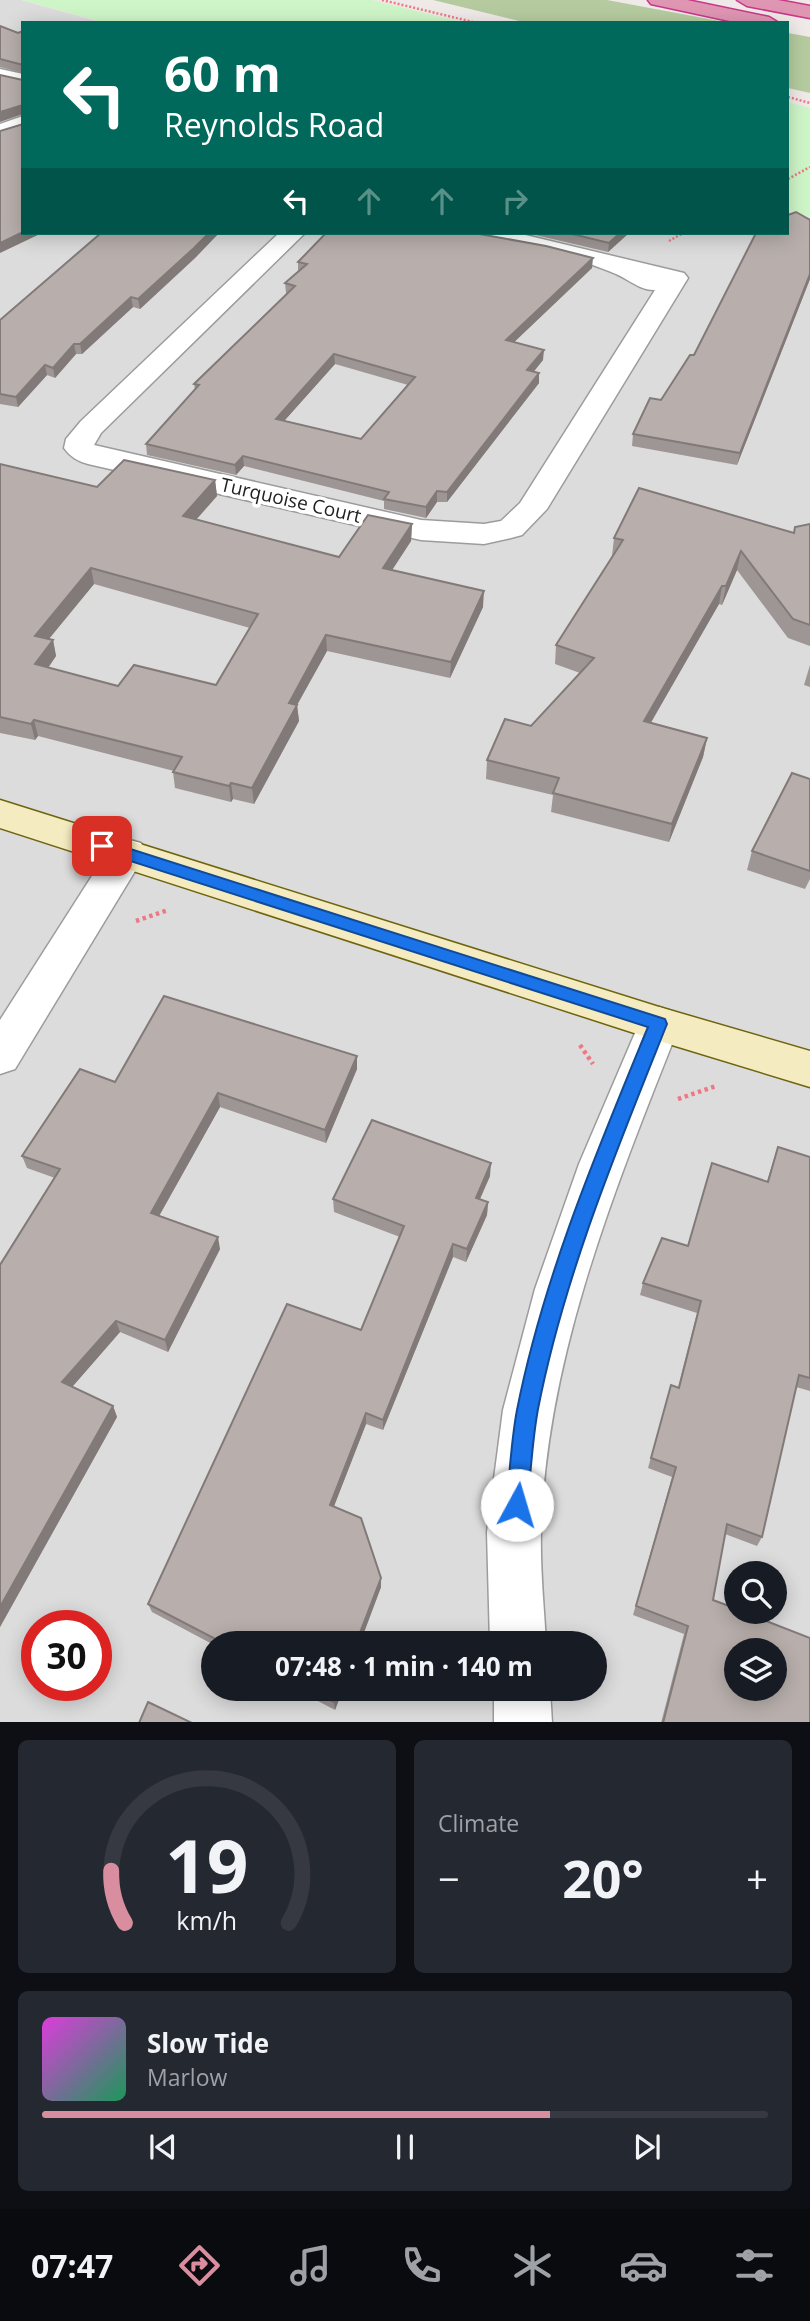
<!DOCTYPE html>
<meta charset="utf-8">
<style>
body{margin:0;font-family:"Open Sans",sans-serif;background:#242831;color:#f1f3f6;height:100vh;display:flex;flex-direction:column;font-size:26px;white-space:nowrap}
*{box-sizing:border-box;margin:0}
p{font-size:23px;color:#9ea1a6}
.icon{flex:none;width:38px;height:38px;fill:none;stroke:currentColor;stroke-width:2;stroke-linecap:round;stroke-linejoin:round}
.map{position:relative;height:1722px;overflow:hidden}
.panel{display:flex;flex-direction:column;gap:18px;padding:18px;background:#0d0f14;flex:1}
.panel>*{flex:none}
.top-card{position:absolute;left:21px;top:21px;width:768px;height:214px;border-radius:0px;box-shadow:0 4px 18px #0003;background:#00695c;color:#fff;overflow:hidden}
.fabs{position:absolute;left:724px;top:1561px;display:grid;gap:14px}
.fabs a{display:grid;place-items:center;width:63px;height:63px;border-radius:50%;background:#171b24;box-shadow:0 4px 18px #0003;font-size:35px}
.speed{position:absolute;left:21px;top:1610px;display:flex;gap:14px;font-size:35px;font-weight:700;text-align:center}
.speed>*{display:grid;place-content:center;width:91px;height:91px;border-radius:50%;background:#171b24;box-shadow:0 4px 18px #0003;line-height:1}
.speed .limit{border:10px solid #d22;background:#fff;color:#111}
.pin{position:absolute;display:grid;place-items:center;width:60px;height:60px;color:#fff;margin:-30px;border-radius:14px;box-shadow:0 4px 10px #0006}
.me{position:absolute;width:77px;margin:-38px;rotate:6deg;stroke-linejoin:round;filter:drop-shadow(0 0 5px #0008)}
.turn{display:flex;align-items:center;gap:24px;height:147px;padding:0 28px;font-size:32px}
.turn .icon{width:91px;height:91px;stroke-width:2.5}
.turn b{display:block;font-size:49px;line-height:60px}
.lanes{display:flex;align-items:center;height:66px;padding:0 28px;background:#0003;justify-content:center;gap:35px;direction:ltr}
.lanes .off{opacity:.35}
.big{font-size:52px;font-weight:700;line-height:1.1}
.panel .tile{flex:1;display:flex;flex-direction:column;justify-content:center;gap:10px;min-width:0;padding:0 24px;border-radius:10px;background:#242831}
.panel .dial{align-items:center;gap:0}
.dial svg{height:182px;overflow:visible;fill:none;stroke:#363941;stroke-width:7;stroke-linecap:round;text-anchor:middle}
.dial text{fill:#f1f3f6;stroke:none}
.song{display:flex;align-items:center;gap:21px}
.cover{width:84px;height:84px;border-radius:10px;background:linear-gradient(135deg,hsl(300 70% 55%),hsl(150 70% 35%))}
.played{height:7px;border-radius:4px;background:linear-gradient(90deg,#d98ea0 70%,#363941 70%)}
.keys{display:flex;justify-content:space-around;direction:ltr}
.heat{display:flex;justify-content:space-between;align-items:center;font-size:38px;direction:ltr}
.panel .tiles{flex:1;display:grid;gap:18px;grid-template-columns:1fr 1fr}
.tile:last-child{grid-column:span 2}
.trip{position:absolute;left:201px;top:1631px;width:406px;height:70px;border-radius:35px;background:#171b24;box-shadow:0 4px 18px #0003;font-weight:700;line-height:70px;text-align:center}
.menu{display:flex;height:112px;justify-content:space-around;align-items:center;background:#090b0e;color:#9ea1a6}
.menu .icon{width:49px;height:49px}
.menu .on{color:#d98ea0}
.menu b{font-size:32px;color:#f1f3f6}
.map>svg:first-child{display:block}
</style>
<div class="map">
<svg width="810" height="1723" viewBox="0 0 810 1723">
<rect width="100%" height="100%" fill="#efeae7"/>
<path fill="#dddcdd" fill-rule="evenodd" d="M0,0H21L104,23H23V233H788V212L810,218V1722L0,1723ZM737,1573H775V1612H737ZM37,1626H96V1685H37ZM214,1643H595V1689H214ZM737,1650H775V1689H737Z"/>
<g fill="#b5cb9f">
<polygon points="433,0 607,0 730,23 527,23"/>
<polygon points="788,33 810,37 810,93 788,88"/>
</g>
<g fill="#cef5c8">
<polygon points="22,0 372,0 465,23 106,23"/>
<polygon points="788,102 810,108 810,217 788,211"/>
</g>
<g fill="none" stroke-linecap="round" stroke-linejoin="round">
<defs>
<g id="street">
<polygon points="0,69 23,74 23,87 0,81"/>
<polygon points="23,116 23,131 0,139 0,124"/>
<path d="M279,233H305L101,433L94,445L421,520L484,524L501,521L520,503L655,290C641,291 628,279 616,274C571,254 521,249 473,240L464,238L461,233H517L684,273L688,278L547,509L522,535L511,538L484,544L421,540L88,464C77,461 71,457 64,448L66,439L81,421Z"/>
<polygon points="127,839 141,843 146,853 15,1069 0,1074 0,1020 113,843"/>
<path d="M659,1007L674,1012L680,1024C616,1186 546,1355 541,1532C540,1569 544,1606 546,1643H490L487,1532L503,1410L535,1289L579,1164L644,1012Z"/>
<polygon points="494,1689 550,1689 552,1723 494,1723"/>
</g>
<polygon id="secondary" points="0,800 659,1007 810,1051 810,1087 659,1041 0,828"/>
<g id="highway">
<polygon points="648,0 687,0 769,17 779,23 739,23 651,4"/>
<polygon points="737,0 778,0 810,6 810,18 747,6"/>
</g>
</defs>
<use href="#street" stroke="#9c9c9c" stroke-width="3"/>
<use href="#secondary" stroke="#6e640f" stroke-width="3"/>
<use href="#highway" stroke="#cb3689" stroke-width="3"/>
<g stroke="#ed7986" stroke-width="2.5" stroke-dasharray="2 2" stroke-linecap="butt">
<polyline points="382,0 477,23"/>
<polyline points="788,97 810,103"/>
<polyline points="788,179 810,167"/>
<polyline points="669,241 683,233"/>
</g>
<g stroke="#ed7986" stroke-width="4.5" stroke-dasharray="3.5 3.5" stroke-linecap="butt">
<polyline points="136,921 168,910"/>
<polyline points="580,1045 593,1064"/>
<polyline points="678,1099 716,1086"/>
</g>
<use href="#street" fill="#fff" fill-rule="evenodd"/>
<use href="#secondary" fill="#f4ecc0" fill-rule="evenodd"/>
<use href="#highway" fill="#df96b3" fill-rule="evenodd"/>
</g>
<g fill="#9e9694" fill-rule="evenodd">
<polygon points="0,26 18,33 23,31 23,73 0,67"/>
<polygon points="810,220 810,279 737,465 632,446 633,434 661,400 694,355"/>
<polygon points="101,233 219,233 195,258 140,309 133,307 82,354 76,354 55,378 47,375 18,407 0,404 0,320"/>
<polygon points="527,233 629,233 608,252"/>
<path d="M298,262L592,268L514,342L543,360L534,371L539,383L447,502H437L426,518L384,509V501L244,466L236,475L147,455L146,444L195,390L194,384L287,293H286L285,283L298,271ZM335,364L408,385L361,439L284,421Z"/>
<path d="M0,464L97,487L215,480L217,496L196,520L339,557L412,524L411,541L392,570L483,607L450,678L327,651L297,705L299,721L254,804L233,799L231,802L175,788L173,772L174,771L38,736L35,740L0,733ZM94,584L250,628L216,685L118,686L48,668L56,656L53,640L49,639Z"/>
<polygon points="810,524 810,646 788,638 737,570 722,605 719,604 650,723 707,738 703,757 669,842 551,812 553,795 486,779 487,760 531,726 580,673 555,664 556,645 613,556 612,556 614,538 794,533"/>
<polygon points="810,665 810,687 804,685"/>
<polygon points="810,779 810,879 805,889 747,870 752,851"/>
<polygon points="357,1056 357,1069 326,1143 220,1107 159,1216 220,1249 168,1352 120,1332 72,1387 113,1406 117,1417 0,1627 55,1178 27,1168 22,1156 115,1082"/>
<polygon points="778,1147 810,1157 810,1391 796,1387 762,1537 757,1546 725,1534 713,1600 810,1723 661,1723 684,1634 633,1615 672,1477 648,1468 671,1385 678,1387 697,1313 640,1295 643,1283 767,1181"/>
<polygon points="490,1176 480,1199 488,1202 487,1215 466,1262 453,1257 383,1430 366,1424 334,1506 381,1587 360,1643 214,1643 214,1645 152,1612 148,1604 361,1330 400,1237 334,1212 333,1199"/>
<polygon points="295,1689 343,1689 335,1710"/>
</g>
<g fill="#817a78">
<polygon points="23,105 23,114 0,122 0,112"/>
<polygon points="23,232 23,233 42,233 0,253 0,243"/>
<polygon points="209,233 219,233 195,258 140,309 138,299"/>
<polygon points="620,233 629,233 608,252 609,243"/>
<polygon points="593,258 592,268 506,350 506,340"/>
<polygon points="810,274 810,279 737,465 740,453"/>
<polygon points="131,297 133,307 82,354 80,344"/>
<polygon points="74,344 76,354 55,378 53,368"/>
<polygon points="544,350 543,360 527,380 527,370"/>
<polygon points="334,354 335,364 277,429 276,419"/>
<polygon points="45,365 47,375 18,407 16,397"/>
<polygon points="539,373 539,383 447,502 447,492"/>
<polygon points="243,456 244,466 236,475 235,465"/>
<polygon points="215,480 217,496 185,532 183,516"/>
<polygon points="437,491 437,502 426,518 426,507"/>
<polygon points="412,524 411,541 383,584 383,568"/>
<polygon points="741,551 737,570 722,605 726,586"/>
<polygon points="91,568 94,584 38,652 35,636"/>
<polygon points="722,586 719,604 641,740 644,721"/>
<polygon points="484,591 483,607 450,678 451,662"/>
<polygon points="326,635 327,651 297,705 299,721 254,804 252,788 289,703"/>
<polygon points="53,640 56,656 39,681 35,664"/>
<polygon points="34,720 38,736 35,740 31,724"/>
<polygon points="707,738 703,757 669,842 672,824"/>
<polygon points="231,783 233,799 231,802 229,786"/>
<polygon points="357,1056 357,1069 326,1143 325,1130"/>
<polygon points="218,1093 220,1107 154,1225 151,1213"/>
<polygon points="491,1163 490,1176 475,1210 476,1198"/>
<polygon points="488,1202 487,1215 466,1262 467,1249"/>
<polygon points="218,1237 220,1249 168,1352 165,1340"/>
<polygon points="453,1244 453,1257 383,1430 383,1420"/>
<polygon points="116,1321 120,1332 66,1394 62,1382"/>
<polygon points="113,1406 117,1417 0,1627 0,1607"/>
<polygon points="366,1413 366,1424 331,1514 330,1505"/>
<polygon points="381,1578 381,1587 360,1643 356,1643"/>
<polygon points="339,1689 343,1689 335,1710 334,1702"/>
</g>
<g fill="#b8afac" stroke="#817a78" stroke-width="2" fill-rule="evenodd">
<polygon points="0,26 18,33 23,31 23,65 0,59"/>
<polygon points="0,75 23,80 23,105 0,112"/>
<polygon points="23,124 23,232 0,243 0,131"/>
<polygon points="796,212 810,220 810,274 740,453 633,434 650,398 661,400 690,355 694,355 756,233 788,233 788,215"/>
<polygon points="101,233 209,233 194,248 138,299 131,297 80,344 74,344 53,368 45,365 16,397 0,394 0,320"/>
<path d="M326,233H474L546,246L593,258L506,340L544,350L527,370L539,373L447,492L437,491L426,507L384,499L389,492L243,456L235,465L146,444L199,385L194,384L295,286L285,283L307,264L298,262ZM334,354L415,377L361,439L276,419Z"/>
<polygon points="568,233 620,233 609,243"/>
<path d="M124,460L215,480L183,516L339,557L368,515L412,524L383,568L484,591L451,662L326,635L289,703L297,705L252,788L231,783L229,786L173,772L182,757L34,720L31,724L0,717V464L97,487ZM91,568L258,614L216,685L134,665L118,686L35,664L53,640L35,636Z"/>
<polygon points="639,488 794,533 795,527 810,524 810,625 793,619 741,551 726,586 722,586 644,721 707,738 672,824 553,793 559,778 487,760 505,719 531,726 594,658 556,645 623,540 614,538"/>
<polygon points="792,773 810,779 810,871 752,851"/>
<polygon points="164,996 357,1056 325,1130 218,1093 151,1213 218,1237 165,1340 116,1321 62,1382 113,1406 0,1607 0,1265 60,1169 22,1156 80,1069 115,1082"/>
<polygon points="372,1120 491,1163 476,1198 488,1202 467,1249 453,1244 383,1420 366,1413 330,1505 361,1518 381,1578 356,1643 223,1643 148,1604 287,1304 361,1330 404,1226 333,1199"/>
<path d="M778,1147L810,1157V1378L799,1375L762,1537L727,1524L713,1600L737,1609V1612H743L810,1638V1723H663L688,1626L636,1606L676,1467L651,1458L671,1385L679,1388L701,1301L643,1283L662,1238L688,1246L712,1163L768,1182ZM737,1650H775V1689H737Z"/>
<polygon points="308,1689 339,1689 334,1702"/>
<polygon points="148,1702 192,1723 139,1723"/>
</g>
<path fill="#1a73e8" stroke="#114b97" stroke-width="2" d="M102,840L665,1019L667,1024C617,1149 564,1276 538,1409C532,1441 531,1474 527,1505L524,1513L517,1516L509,1513L506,1505C510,1474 511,1441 517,1410C543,1278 597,1151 648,1027L96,850L94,846Z"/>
<g text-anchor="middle" stroke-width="7" stroke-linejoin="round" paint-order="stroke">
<g font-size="19" fill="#1f1f1f" stroke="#fff">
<text transform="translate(291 500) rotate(13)" y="7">Turquoise Court</text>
</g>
</g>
</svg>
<div class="fabs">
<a><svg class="icon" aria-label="search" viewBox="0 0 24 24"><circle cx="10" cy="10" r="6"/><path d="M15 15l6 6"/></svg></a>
<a><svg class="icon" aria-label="layers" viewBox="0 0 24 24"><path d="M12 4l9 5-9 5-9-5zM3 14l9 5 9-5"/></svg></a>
</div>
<div class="speed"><div class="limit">30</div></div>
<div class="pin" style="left:102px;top:846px;background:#d93025"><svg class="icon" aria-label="arrive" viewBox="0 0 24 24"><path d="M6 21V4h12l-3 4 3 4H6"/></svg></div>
<svg class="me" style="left:517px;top:1505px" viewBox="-20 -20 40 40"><circle r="19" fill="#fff"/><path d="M0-13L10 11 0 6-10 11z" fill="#1a73e8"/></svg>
<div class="trip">07:48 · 1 min · 140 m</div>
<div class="top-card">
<div class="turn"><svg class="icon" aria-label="left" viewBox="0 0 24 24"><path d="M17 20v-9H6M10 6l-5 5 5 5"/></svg><div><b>60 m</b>Reynolds Road</div></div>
<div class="lanes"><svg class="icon" aria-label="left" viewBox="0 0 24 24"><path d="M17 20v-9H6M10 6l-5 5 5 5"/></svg><svg class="icon off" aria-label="ahead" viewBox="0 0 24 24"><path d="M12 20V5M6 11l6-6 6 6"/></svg><svg class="icon off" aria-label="ahead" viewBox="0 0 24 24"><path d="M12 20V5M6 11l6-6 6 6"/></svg><svg class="icon off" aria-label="right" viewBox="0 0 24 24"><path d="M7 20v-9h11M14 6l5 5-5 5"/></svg></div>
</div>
</div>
<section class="panel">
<div class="tiles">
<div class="tile dial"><svg viewBox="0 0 100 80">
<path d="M14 69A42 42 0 1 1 86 69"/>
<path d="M14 69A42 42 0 0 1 8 46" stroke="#d98ea0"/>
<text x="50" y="56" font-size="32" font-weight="700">19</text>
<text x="50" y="72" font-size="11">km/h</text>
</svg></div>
<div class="tile"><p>Climate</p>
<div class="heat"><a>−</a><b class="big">20°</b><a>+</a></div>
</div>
<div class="tile">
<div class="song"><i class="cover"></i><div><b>Slow Tide</b><p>Marlow</p></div></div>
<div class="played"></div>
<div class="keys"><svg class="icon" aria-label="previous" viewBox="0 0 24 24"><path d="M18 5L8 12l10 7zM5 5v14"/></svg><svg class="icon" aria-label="pause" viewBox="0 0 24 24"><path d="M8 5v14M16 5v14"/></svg><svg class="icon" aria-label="next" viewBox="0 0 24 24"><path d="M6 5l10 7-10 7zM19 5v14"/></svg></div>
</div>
</div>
</section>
<nav class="menu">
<b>07:47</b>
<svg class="icon on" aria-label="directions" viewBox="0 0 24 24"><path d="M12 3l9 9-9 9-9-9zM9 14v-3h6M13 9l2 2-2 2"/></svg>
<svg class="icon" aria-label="music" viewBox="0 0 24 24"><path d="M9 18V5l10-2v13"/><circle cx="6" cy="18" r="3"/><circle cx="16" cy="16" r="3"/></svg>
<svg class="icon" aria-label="phone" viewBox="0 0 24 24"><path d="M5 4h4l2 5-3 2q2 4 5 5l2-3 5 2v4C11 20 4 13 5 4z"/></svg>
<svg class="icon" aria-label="climate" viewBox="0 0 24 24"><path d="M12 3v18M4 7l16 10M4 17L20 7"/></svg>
<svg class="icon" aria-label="car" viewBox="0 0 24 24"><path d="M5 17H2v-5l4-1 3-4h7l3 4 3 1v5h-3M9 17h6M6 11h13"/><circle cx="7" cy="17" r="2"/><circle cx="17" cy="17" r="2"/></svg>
<svg class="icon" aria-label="filters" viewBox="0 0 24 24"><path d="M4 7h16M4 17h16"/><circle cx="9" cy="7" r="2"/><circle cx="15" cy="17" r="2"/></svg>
</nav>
